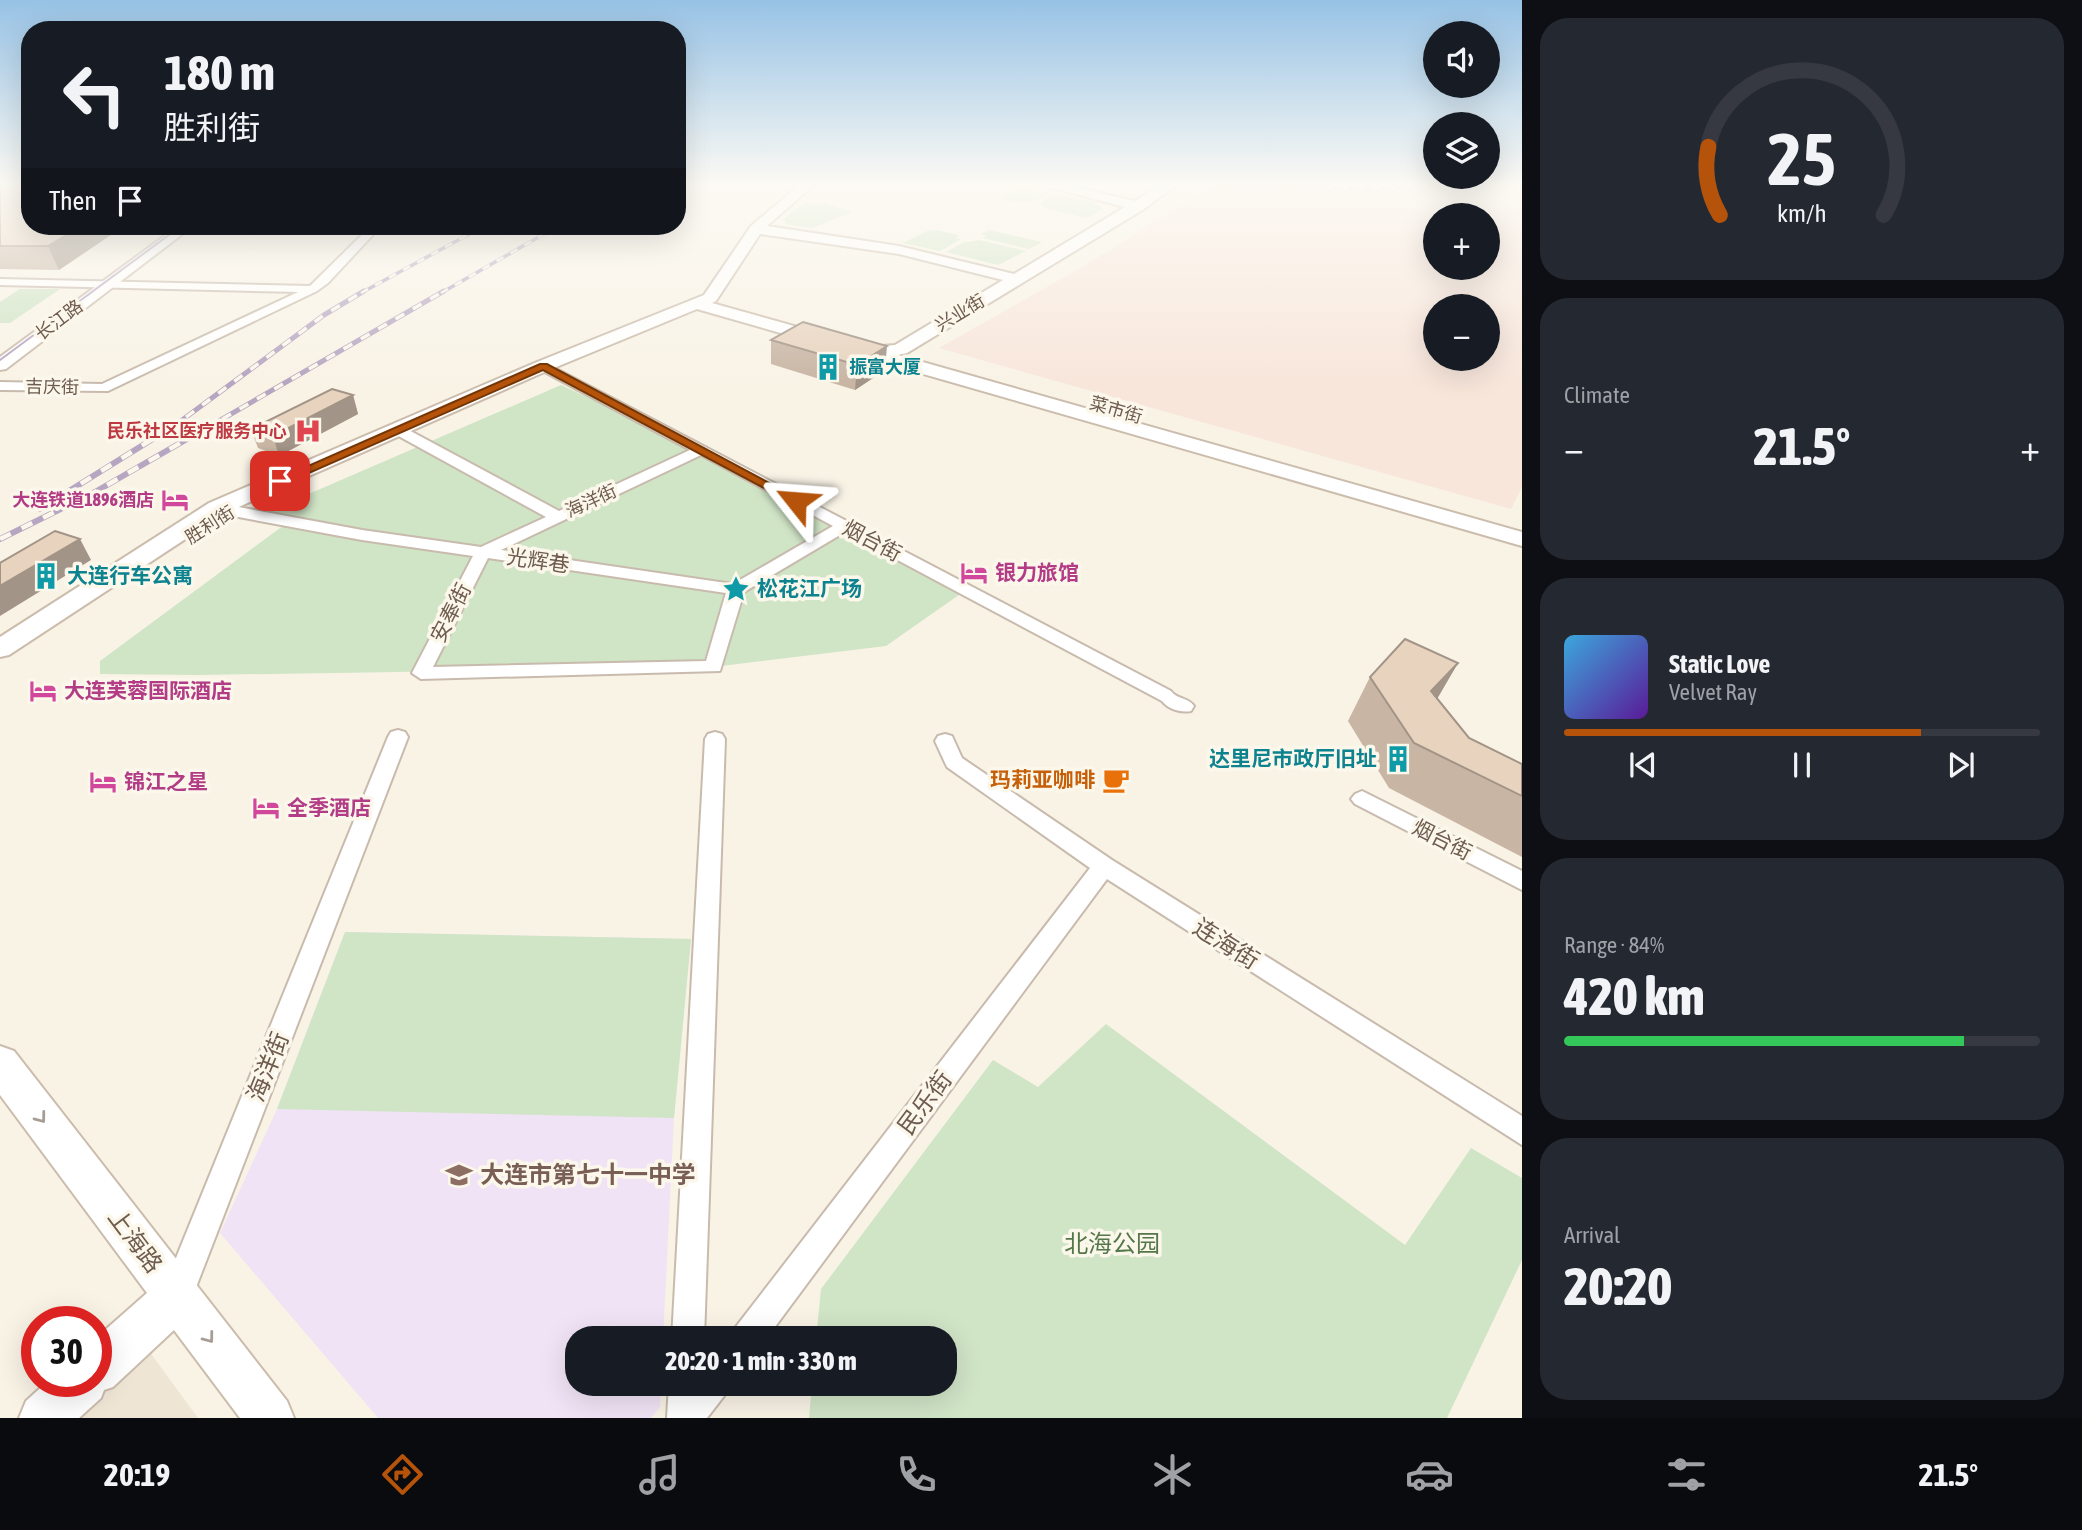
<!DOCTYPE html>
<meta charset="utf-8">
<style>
body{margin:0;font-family:"Asap Condensed","Noto Sans SC",sans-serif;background:#242831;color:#f1f3f6;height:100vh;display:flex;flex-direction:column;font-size:26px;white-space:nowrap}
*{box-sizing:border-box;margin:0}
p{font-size:23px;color:#9ea1a6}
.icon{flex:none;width:38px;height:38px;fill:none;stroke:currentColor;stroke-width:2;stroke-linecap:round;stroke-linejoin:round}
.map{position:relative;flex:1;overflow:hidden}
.sheet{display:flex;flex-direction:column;gap:18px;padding:18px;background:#0d0f14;width:560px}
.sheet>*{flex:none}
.top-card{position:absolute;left:21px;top:21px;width:665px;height:214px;border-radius:28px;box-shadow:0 7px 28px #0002;background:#171b24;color:#f1f3f6;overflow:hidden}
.controls{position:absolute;left:1423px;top:21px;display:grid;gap:14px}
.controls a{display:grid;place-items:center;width:77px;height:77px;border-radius:50%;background:#171b24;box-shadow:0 7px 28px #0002;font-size:35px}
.speed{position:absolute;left:21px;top:1306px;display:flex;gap:14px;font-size:35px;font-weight:700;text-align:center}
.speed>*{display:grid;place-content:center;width:91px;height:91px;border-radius:50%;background:#171b24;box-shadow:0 7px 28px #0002;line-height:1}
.speed .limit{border:10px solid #d22;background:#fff;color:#111}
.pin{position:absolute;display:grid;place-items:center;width:60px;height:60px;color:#fff;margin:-30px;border-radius:14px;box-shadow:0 4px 10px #0006}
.me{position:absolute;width:77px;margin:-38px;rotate:298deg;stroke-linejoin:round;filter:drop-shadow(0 0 5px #0008)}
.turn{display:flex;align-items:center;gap:24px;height:147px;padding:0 28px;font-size:32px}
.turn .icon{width:91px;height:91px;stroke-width:2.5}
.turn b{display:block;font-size:49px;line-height:60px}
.then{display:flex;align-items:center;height:66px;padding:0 28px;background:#0003;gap:14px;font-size:26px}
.big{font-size:52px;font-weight:800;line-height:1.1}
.sheet .widget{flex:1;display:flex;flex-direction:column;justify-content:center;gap:10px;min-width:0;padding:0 24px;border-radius:28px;background:#242831}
.sheet .dial{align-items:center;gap:0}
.dial svg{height:182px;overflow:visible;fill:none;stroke:#363941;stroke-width:7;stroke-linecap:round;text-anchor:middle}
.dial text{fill:#f1f3f6;stroke:none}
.song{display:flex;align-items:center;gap:21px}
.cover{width:84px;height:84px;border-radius:10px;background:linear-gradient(135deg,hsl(200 70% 55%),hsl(270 70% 35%))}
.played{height:7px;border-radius:4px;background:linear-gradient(90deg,#b45309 75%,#363941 75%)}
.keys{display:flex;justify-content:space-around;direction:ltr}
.heat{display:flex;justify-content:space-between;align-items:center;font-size:38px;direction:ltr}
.charge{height:10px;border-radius:5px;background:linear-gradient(90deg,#34c759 84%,#363941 0)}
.trip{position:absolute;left:565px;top:1326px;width:392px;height:70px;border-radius:28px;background:#171b24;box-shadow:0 7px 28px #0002;font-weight:800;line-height:70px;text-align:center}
.menu{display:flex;height:112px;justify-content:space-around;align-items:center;background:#090b0e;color:#9ea1a6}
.menu .icon{width:49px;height:49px}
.menu .current{color:#b45309}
.menu b{font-size:32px;color:#f1f3f6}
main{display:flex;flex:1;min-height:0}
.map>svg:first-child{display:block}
</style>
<main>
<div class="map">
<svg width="1522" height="1418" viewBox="0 0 1522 1418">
<rect width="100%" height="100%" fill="#f9f3e6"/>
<polygon fill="#efe5d5" points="149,1351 198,1418 75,1418"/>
<path fill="#f8e6db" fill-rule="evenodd" d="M1212,184H1522V487L1511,509L939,348L1077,270L1207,190ZM1435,215H1488V268H1435ZM1435,306H1488V359H1435Z"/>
<polygon fill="#f0e3f5" points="345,932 691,939 674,1118 663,1339 578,1339 578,1384 661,1384 660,1407 651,1418 378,1418 220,1233 277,1109"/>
<g fill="#d0e4c6">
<path d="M1020,187L1052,193C1034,202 1018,206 999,197Z"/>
<polygon points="1057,194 1094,202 1103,209 1087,218 1046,209 1040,203"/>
<polygon points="805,202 820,205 825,203 852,212 812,228 785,224 786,221 782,220"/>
<polygon points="936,230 959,235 956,238 961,239 940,251 903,243 927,231"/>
<polygon points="989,230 1042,242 1029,249 983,238 986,236 981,234"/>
<polygon points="979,240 1026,251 998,265 946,252 963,243"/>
<polygon points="20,289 60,289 10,323 0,323 0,302"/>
<polygon points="561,385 701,450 966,590 886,646 713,667 198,675 100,674 100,661 295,517 267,512"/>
<polygon points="345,932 691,939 674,1118 277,1109"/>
<polygon points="1106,1024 1405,1245 1471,1148 1522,1178 1522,1260 1447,1418 809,1418 812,1384 945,1384 945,1339 816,1339 821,1289 993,1060 1038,1087"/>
</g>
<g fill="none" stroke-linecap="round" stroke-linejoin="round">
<defs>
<g id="street">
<polygon points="371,226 381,226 328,283 317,291 108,391 0,390 0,382 102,384 298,292 0,285 0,279 310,286"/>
<path d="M543,362L1171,691C1176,699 1188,697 1194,706L1191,711C1181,713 1168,709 1162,701L845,532L744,592L720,671L421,679L412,673L473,556L362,540L217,513L209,508L217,503L362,530L481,547L546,517L393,433V427H403L559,511L690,450L539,369V363ZM701,455L833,526L733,584L501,550ZM488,558L726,593L706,661L433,667Z"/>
<polygon points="398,730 405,732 408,737 193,1295 188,1306 177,1311 166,1306 161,1295 388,737 391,732"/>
<polygon points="715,732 722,734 725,739 704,1339 672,1339 705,739 708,734"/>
<polygon points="945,734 952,736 962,758 1112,860 1522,1116 1522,1145 1107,879 766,1339 730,1339 735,1328 1090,868 947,767 935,741 938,736"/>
<polygon points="1362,791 1522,871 1522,890 1355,804 1351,799 1355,794"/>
<polygon points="669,1384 728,1384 724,1396 707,1418 667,1418"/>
</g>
<g id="secondary">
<path d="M801,184H815L767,226L899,246L1014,274L1125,207L1037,184H1061L1135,201L1163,184H1178L1144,209L907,353L898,355L1522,532V546L697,309L549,370L225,513L9,655L0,657V637L209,503L537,362L704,295L751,226ZM760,234L899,254L1003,280L895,345L869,347L712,303L716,301Z"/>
<polygon points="178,226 193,226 6,369 0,370 0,357"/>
<polygon points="0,1046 14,1051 287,1401 294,1418 240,1418 174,1330 113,1387 104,1390 101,1398 79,1418 19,1418 26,1401 48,1381 96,1381 96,1338 147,1293 0,1095"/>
</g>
</defs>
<use href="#street" stroke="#c8bbad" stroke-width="4"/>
<use href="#secondary" stroke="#cbbcac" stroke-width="4"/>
<use href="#street" fill="#fff" fill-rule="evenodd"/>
<use href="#secondary" fill="#fff" fill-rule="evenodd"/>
<polyline stroke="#b6a6c1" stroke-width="2" points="0,360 181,226"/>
<defs>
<g id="rail-far2">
<polyline points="1228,184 1367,189 1465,184"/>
<polyline points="361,293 484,226"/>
<polyline points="441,293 558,226"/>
</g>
<g id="rail-far1">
<polyline points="170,429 324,315 364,291"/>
<polyline points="205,429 444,291"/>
</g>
<g id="rail">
<polyline points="40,509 172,427"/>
<polyline points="0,539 95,492 208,427"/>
</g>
</defs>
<use href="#rail-far2" stroke="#b6a6c1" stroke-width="3.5"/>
<use href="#rail-far1" stroke="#b6a6c1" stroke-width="5"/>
<use href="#rail" stroke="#b6a6c1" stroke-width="6"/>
<use href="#rail-far2" stroke="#fcf7eb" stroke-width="2.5" stroke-dasharray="8" stroke-linecap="butt"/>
<use href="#rail-far1" stroke="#fcf7eb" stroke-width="3.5" stroke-dasharray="10" stroke-linecap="butt"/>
<use href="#rail" stroke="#fcf7eb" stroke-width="4.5" stroke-dasharray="12" stroke-linecap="butt"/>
</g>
<g fill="#c8b5a4">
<polygon points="0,184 124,226 59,270 0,269"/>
<polygon points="771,340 885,370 855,390 771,364"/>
<polygon points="353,395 358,414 279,456 258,448 251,429"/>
<polygon points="1458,663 1437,698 1469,738 1522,764 1522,857 1389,788 1348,721 1370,677"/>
</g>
<g fill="#a29486">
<polygon points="81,226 124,226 59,270 48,246"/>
<polygon points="887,346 885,370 855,390 857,365"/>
<polygon points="353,395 358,414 279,456 273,436"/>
<polygon points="80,539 91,560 0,616 0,586"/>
<polygon points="1458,663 1433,706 1406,735 1431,691"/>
</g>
<g fill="#e8d3bf" stroke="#a29486" stroke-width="2">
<polygon points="0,184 30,184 30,226 81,226 48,246 0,246"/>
<polygon points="803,322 887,346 857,365 771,340"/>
<polygon points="332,389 353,395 273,436 251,429"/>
<polygon points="55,531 80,539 0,586 0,563"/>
<polygon points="1405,639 1458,663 1431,691 1469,738 1522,764 1522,796 1414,743 1370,677"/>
</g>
<defs><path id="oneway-chevron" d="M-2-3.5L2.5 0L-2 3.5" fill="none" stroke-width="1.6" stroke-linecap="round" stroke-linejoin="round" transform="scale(1.75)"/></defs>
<g stroke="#a89d95">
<use href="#oneway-chevron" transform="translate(41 1118) rotate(53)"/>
<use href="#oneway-chevron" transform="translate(209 1338) rotate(53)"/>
</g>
<linearGradient id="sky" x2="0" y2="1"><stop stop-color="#97c2e5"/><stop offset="0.48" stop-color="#fcfaf4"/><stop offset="1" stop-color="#fcfaf4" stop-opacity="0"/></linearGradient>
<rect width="1522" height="383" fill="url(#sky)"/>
<polygon fill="#b45309" stroke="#753606" stroke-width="2" points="540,364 547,364 803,501 801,503 792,503 543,370 284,484 274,481"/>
<defs>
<symbol id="building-bare" viewBox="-9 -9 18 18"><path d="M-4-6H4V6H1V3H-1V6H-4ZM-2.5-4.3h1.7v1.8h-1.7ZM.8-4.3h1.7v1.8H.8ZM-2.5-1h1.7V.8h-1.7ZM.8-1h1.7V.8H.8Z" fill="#0f9aa8" stroke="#fcf7eb" stroke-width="2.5" paint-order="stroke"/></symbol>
<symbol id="hospital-bare" viewBox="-9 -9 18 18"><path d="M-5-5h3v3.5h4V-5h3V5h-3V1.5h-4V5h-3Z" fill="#e0444e" stroke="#fcf7eb" stroke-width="2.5" paint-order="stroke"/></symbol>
<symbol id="hotel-bare" viewBox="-9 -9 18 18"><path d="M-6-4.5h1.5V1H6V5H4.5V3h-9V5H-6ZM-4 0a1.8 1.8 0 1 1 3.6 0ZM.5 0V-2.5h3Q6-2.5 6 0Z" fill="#d1479c" stroke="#fcf7eb" stroke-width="2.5" paint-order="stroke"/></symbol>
<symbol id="sight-bare" viewBox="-9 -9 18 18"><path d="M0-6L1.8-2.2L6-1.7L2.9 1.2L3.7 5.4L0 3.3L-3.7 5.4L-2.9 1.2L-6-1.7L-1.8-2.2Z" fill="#0f9aa8" stroke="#fcf7eb" stroke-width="2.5" paint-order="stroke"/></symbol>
<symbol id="cafe-bare" viewBox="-9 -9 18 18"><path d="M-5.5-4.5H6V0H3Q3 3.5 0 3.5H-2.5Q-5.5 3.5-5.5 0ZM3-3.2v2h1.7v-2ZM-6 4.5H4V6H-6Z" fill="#e8710a" stroke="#fcf7eb" stroke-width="2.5" paint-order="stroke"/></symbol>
<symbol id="school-bare" viewBox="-9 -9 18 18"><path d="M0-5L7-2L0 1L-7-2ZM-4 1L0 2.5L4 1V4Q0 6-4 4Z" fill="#8d6e63" stroke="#fcf7eb" stroke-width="2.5" paint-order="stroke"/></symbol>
</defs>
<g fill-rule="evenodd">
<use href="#building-bare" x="809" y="348" width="38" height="38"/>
<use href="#hospital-bare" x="289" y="412" width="38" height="38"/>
<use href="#hotel-bare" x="156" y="481" width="38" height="38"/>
<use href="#hotel-bare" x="955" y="554" width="38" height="38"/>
<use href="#building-bare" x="27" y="557" width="38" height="38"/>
<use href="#sight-bare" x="717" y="570" width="38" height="38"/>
<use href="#hotel-bare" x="24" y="672" width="38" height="38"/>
<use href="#building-bare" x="1379" y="740" width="38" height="38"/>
<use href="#cafe-bare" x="1097" y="761" width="38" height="38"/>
<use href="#hotel-bare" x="84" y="763" width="38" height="38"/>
<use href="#hotel-bare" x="247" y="789" width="38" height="38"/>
<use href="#school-bare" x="440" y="1156" width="38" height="38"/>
</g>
<g text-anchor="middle" stroke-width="7" stroke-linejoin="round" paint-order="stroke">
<g font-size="18" fill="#6e5c4e" stroke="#fcf7eb">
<text transform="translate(960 313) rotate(-31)" y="6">兴业街</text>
<text transform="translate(59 320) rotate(-37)" y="6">长江路</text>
<text transform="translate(52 387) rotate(1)" y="6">吉庆街</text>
<text transform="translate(1116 410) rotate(16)" y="6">菜市街</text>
<text transform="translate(591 501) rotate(-25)" y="6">海洋街</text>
<text transform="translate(210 525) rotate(-32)" y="6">胜利街</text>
</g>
<g font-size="18" font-weight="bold" fill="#0d838f" stroke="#fcf7eb" text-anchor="start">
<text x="849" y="373">振富大厦</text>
</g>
<g font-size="18" font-weight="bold" fill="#be3a42" stroke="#fcf7eb" text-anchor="end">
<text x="287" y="437">民乐社区医疗服务中心</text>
</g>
<g font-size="18" font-weight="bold" fill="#b23c85" stroke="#fcf7eb" text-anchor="end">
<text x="154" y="506">大连铁道1896酒店</text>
</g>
<g font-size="21" fill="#6e5c4e" stroke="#fcf7eb">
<text transform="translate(872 541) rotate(28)" y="7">烟台街</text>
<text transform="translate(538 561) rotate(8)" y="7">光辉巷</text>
<text transform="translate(451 613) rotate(-63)" y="7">安奉街</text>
<text transform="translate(1442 840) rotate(27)" y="7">烟台街</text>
</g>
<g font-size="21" font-weight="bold" fill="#b23c85" stroke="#fcf7eb" text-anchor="start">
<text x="995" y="580">银力旅馆</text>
<text x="64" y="698">大连芙蓉国际酒店</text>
<text x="124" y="789">锦江之星</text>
<text x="287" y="815">全季酒店</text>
</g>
<g font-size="21" font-weight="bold" fill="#0d838f" stroke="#fcf7eb" text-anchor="start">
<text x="67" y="583">大连行车公寓</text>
<text x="757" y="596">松花江广场</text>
<text x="1377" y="766" text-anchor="end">达里尼市政厅旧址</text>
</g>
<g font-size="21" font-weight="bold" fill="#c56008" stroke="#fcf7eb" text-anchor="end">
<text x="1095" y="787">玛莉亚咖啡</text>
</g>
<g font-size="24" fill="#6e5c4e" stroke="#fcf7eb">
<text transform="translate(1226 944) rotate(32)" y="8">连海街</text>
<text transform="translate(268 1067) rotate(-68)" y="8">海洋街</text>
<text transform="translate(925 1103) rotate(-53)" y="8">民乐街</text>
<text transform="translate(135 1241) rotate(53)" y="8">上海路</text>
</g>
<g font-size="24" font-weight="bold" fill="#785e54" stroke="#fcf7eb" text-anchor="start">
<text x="480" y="1183">大连市第七十一中学</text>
</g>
<g font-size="24" fill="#55784b" stroke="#fcf7eb">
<text x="1112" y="1252">北海公园</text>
</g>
</g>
</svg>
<div class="controls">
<a><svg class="icon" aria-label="sound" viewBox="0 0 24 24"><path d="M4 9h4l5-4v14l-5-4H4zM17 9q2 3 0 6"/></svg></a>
<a><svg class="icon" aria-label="layers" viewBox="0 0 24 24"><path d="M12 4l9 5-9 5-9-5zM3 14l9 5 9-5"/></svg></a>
<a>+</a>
<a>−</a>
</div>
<div class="speed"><div class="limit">30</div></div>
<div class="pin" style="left:280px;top:481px;background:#d93025"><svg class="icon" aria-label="arrive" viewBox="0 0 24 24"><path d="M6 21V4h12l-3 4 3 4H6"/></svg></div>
<svg class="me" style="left:796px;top:501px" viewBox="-20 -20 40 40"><path d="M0-17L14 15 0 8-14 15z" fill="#b45309" stroke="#fff" stroke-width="4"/></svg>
<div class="trip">20:20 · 1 min · 330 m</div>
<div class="top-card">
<div class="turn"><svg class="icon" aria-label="left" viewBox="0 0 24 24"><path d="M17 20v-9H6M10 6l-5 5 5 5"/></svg><div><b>180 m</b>胜利街</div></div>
<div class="then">Then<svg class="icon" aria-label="arrive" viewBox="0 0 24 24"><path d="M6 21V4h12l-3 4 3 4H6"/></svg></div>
</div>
</div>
<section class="sheet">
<div class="widget dial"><svg viewBox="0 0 100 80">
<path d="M14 69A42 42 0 1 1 86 69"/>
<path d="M14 69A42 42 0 0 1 9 39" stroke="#b45309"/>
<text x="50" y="56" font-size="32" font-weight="700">25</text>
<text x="50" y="72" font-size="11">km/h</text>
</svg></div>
<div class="widget"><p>Climate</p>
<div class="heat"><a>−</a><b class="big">21.5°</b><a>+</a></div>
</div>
<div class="widget">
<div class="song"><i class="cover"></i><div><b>Static Love</b><p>Velvet Ray</p></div></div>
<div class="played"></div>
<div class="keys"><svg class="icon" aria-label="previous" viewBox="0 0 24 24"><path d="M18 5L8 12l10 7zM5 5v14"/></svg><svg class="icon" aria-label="pause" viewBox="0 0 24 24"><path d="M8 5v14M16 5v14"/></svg><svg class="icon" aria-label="next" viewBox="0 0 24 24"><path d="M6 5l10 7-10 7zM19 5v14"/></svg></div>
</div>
<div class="widget"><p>Range · 84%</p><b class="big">420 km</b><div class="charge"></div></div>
<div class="widget"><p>Arrival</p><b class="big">20:20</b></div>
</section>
</main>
<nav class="menu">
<b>20:19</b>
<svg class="icon current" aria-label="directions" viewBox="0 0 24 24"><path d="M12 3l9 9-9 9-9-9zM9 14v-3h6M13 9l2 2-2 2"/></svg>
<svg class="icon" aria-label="music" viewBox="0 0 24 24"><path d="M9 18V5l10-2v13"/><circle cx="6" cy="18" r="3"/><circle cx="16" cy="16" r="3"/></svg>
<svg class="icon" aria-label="phone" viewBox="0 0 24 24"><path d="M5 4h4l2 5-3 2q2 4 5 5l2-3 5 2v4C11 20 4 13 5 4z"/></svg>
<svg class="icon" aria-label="climate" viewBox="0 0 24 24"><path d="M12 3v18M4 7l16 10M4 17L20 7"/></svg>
<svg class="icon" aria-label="car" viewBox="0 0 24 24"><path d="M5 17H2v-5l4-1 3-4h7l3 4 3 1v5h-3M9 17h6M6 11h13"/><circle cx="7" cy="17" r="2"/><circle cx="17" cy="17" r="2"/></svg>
<svg class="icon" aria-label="filters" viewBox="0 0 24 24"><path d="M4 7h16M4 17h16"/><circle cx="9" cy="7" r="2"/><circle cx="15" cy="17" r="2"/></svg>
<b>21.5°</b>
</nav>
